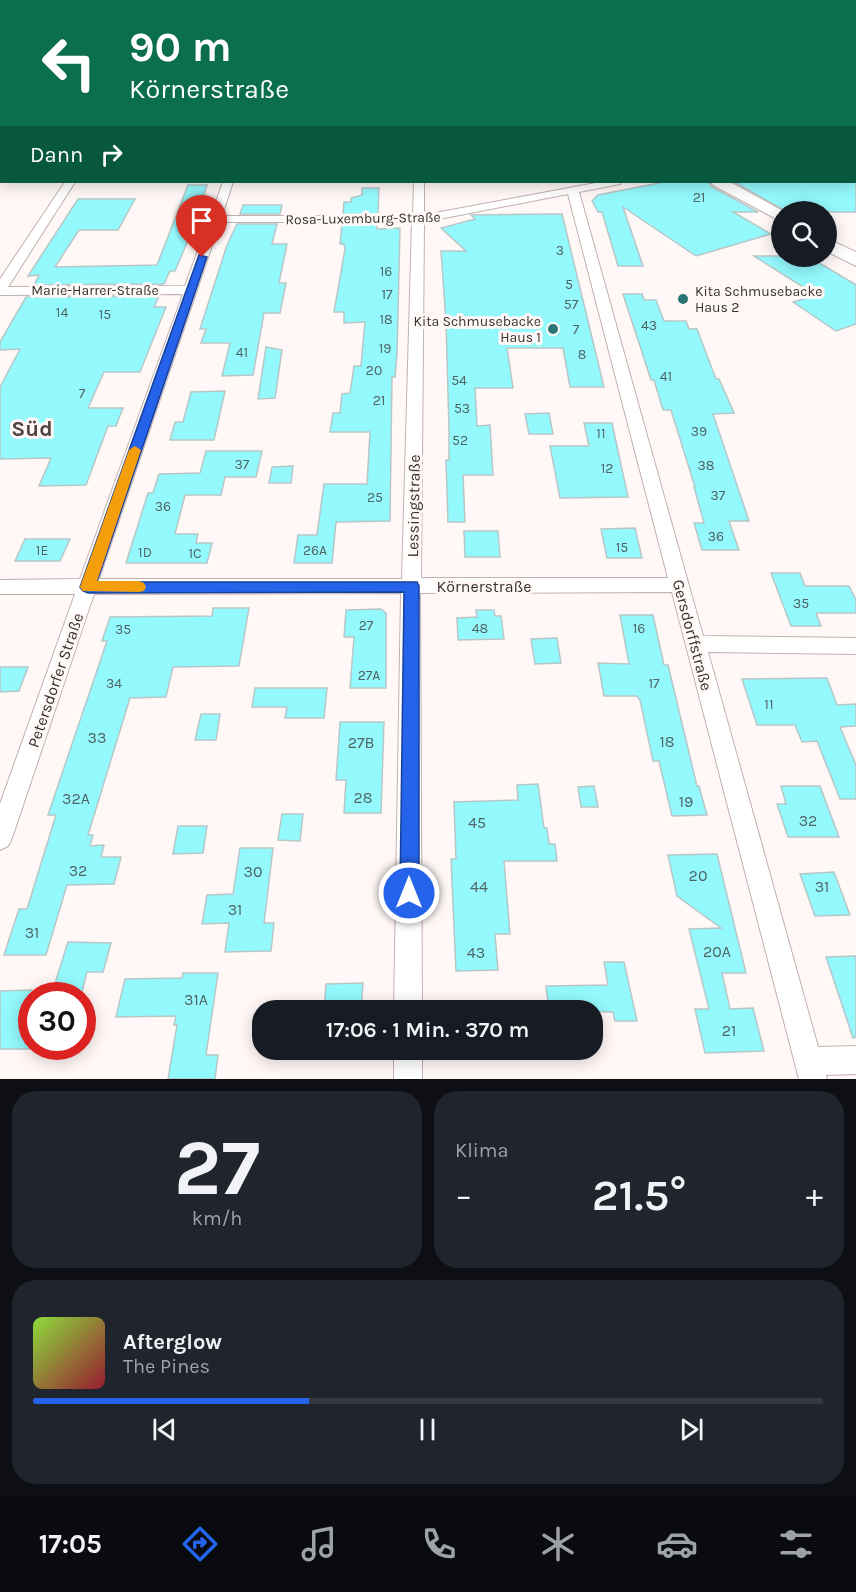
<!DOCTYPE html>
<html lang="de">
<meta charset="utf-8">
<style>
body{margin:0;font-family:Karla,sans-serif;background:#20242c;color:#f1f3f6;height:100vh;display:flex;flex-direction:column;font-size:22px;white-space:nowrap}
*{box-sizing:border-box;margin:0}
p{font-size:20px;color:#9ea1a6}
.icon{flex:none;width:33px;height:33px;fill:none;stroke:currentColor;stroke-width:2;stroke-linecap:round;stroke-linejoin:round}
.map{position:relative;height:1079px;overflow:hidden}
.panel{display:flex;flex-direction:column;gap:12px;padding:12px;background:#0d0f14;flex:1}
.panel>*{flex:none}
.guide{position:absolute;left:0px;top:0px;width:856px;height:183px;box-shadow:0 3px 15px #0003;background:#0b6e4f;color:#fff;overflow:hidden}
.fabs{position:absolute;left:771px;top:201px;display:grid;gap:12px}
.fabs a{display:grid;place-items:center;width:66px;height:66px;border-radius:50%;background:#171b24;box-shadow:0 3px 15px #0003;font-size:30px}
.speed{position:absolute;left:18px;top:982px;display:flex;gap:12px;font-size:30px;font-weight:700;text-align:center}
.speed>*{display:grid;place-content:center;width:78px;height:78px;border-radius:50%;background:#171b24;box-shadow:0 3px 15px #0003;line-height:1}
.speed .limit{border:9px solid #d22;background:#fff;color:#111}
.pin{position:absolute;display:grid;place-items:center;width:51px;height:51px;color:#fff;margin:-62px -26px;border-radius:50% 50% 50% 0;rotate:-45deg;box-shadow:0 0 6px #0007}
.pin .icon{rotate:45deg}
.me{position:absolute;width:66px;margin:-33px;rotate:0deg;stroke-linejoin:round;filter:drop-shadow(0 0 4px #0008)}
.turn{display:flex;align-items:center;gap:21px;height:126px;padding:0 30px;font-size:27px}
.turn .icon{width:78px;height:78px;stroke-width:2.5}
.turn b{display:block;font-size:42px;line-height:51px}
.then{display:flex;align-items:center;height:57px;padding:0 30px;background:#0003;gap:12px;font-size:22px}
.big{font-size:45px;font-weight:600;line-height:1.1}
.panel .card{flex:1;display:flex;flex-direction:column;justify-content:center;gap:9px;min-width:0;padding:0 21px;border-radius:24px;background:#20242c}
.panel .dial{align-items:center;gap:0}
.dial b{font-size:78px;line-height:1}
.song{display:flex;align-items:center;gap:18px}
.cover{width:72px;height:72px;border-radius:9px;background:linear-gradient(135deg,hsl(90 70% 55%),hsl(350 70% 35%))}
.played{height:6px;border-radius:3px;background:linear-gradient(90deg,#2563eb 35%,#363941 35%)}
.keys{display:flex;justify-content:space-around;direction:ltr}
.heat{display:flex;justify-content:space-between;align-items:center;font-size:33px;direction:ltr}
.panel .tiles{flex:1;display:grid;gap:12px;grid-template-columns:1fr 1fr}
.card:last-child{grid-column:span 2}
.trip{position:absolute;left:252px;top:1000px;width:351px;height:60px;border-radius:24px;background:#171b24;box-shadow:0 3px 15px #0003;font-weight:600;line-height:60px;text-align:center}
.tabs{display:flex;height:96px;justify-content:space-around;align-items:center;background:#090b0e;color:#9ea1a6}
.tabs .icon{width:42px;height:42px}
.tabs .current{color:#2563eb}
.tabs b{font-size:27px;color:#f1f3f6}
.map>svg:first-child{display:block}
</style>
<div class="map">
<svg width="856" height="1079" viewBox="0 0 856 1079">
<rect width="100%" height="100%" fill="#fff8f7"/>
<g fill="#94f9fd" stroke="#b6c7c8" stroke-width="1.5">
<polygon points="664,182 709,182 712,187 758,212 733,212 771,234 696,256 623,207 643,266 618,266 602,212 598,212 592,201 598,195"/>
<polygon points="734,182 856,182 856,212 787,212"/>
<polygon points="188,185 207,185 195,224 175,271 170,271 164,284 34,285 39,275 28,276 78,199 135,199 118,230 79,230 55,267 157,265"/>
<polygon points="362,188 379,188 378,214 343,214 344,202 351,202 351,198 362,195"/>
<polygon points="243,205 282,205 280,214 240,214"/>
<polygon points="562,214 604,387 570,387 563,348 507,348 513,388 475,388 477,426 490,425 493,475 463,475 465,522 448,522 446,460 449,460 449,430 446,322 441,251 466,251 441,228 475,219 471,215"/>
<polygon points="237,224 277,224 272,244 287,244 279,283 286,283 280,313 264,313 253,375 222,376 230,343 201,343 206,329 200,329 227,245"/>
<polygon points="342,224 377,224 377,229 400,228 397,354 395,377 392,377 390,521 336,522 332,563 294,563 298,535 317,535 324,484 367,484 370,432 330,432 333,413 340,413 342,394 350,393 354,366 361,366 365,322 344,323 344,312 334,312 345,249 344,244 340,244"/>
<polygon points="754,256 808,256 856,285 856,324 836,331 793,302 816,295"/>
<polygon points="623,294 642,294 644,300 656,300 664,321 686,321 689,329 697,329 716,379 719,379 734,413 713,414 749,521 729,521 739,550 702,550 694,523 704,523 694,487 695,487 671,410 663,410 654,380 651,380"/>
<polygon points="159,296 154,307 166,307 140,372 104,372 88,408 123,408 116,426 108,426 86,485 39,486 51,458 0,459 0,387 20,349 0,350 0,342 26,297"/>
<polygon points="266,347 282,350 275,398 258,399"/>
<polygon points="225,391 214,440 170,440 175,422 183,422 191,392"/>
<polygon points="549,413 553,434 529,434 525,414"/>
<polygon points="584,423 612,423 628,497 560,498 550,446 589,446"/>
<polygon points="206,451 262,451 256,477 225,477 221,495 185,495 175,534 198,534 196,543 212,543 207,563 126,563 148,493 153,493 159,474 200,473"/>
<polygon points="293,466 291,483 269,483 272,467"/>
<polygon points="635,528 642,558 607,558 601,529"/>
<polygon points="464,531 498,531 500,557 465,557"/>
<polygon points="25,539 70,539 60,561 15,561"/>
<polygon points="771,573 800,573 805,586 849,586 856,600 856,613 816,613 821,626 791,626"/>
<polygon points="213,608 249,608 239,666 173,667 166,697 130,698 88,835 93,835 90,846 104,845 101,857 121,857 114,884 67,885 46,955 4,955 19,909 27,909 56,815 48,815 107,641 102,641 110,617 212,616"/>
<polygon points="381,609 386,613 386,688 350,688 354,637 344,637 346,610"/>
<polygon points="476,610 494,610 495,616 501,616 504,639 458,640 457,618 477,617"/>
<polygon points="620,615 653,615 664,665 668,665 697,786 699,786 707,815 672,816 659,761 653,761 640,700 637,696 604,696 598,663 629,664"/>
<polygon points="557,638 561,663 535,664 531,639"/>
<polygon points="0,667 28,667 19,691 0,692"/>
<polygon points="827,678 837,705 856,704 856,726 840,727 856,765 856,799 840,799 817,741 802,742 795,725 757,725 742,679"/>
<polygon points="255,688 327,688 324,718 285,718 287,707 252,707"/>
<polygon points="201,714 220,714 216,740 195,740"/>
<polygon points="340,722 384,722 381,813 344,813 346,780 336,780"/>
<polygon points="538,784 544,828 547,828 549,844 555,844 557,861 504,861 510,934 495,934 498,970 456,971 451,859 456,859 454,802 518,800 517,785"/>
<polygon points="594,786 598,807 581,807 578,787"/>
<polygon points="781,786 820,786 839,837 788,837 777,804 786,804"/>
<polygon points="282,814 303,814 300,841 278,840"/>
<polygon points="178,826 207,826 203,853 173,854"/>
<polygon points="240,848 273,848 264,923 274,923 271,951 225,952 229,923 202,924 207,895 233,894"/>
<polygon points="717,854 746,973 722,973 730,1009 753,1008 764,1051 705,1053 695,1009 709,1009 689,929 721,928 677,896 668,855"/>
<polygon points="834,872 850,915 815,916 800,874"/>
<polygon points="68,942 111,943 103,972 87,972 81,996 51,996"/>
<polygon points="856,956 856,1037 853,1038 826,957"/>
<polygon points="604,962 624,962 637,1021 615,1021 613,1012 549,1011 546,986 608,985"/>
<polygon points="183,973 218,973 206,1055 218,1055 215,1079 168,1079 177,1025 174,1025 176,1016 116,1017 125,979 182,978"/>
<polygon points="363,983 361,1011 324,1011 326,984"/>
<polygon points="32,990 32,1049 0,1049 0,991"/>
</g>
<g fill="none" stroke-linecap="round" stroke-linejoin="round">
<defs>
<g id="street">
<rect x="73" y="0" width="8" height="2"/>
<rect x="0" y="17" width="2" height="4"/>
<rect x="855" y="56" width="1" height="4"/>
<polygon points="2,88 2,94 0,95 0,89"/>
<polygon points="855,114 856,114 855,121"/>
<rect x="855" y="134" width="1" height="6"/>
<rect x="0" y="162" width="2" height="6"/>
<path d="M65,182H75L8,287L185,286L223,182H233L222,216H413L414,182H424V215L601,182H621L620,184L579,192L703,636L856,638V654L708,652L818,1047L856,1046V1074L826,1075L827,1079H799L672,592L420,593L422,1011H394L401,593L94,594L12,838L8,846L0,850V804L75,594H0V580L80,579L183,294L0,295V279ZM568,194L668,578H421L424,222ZM220,222H412L402,579H99Z"/>
<rect x="394" y="1050" width="28" height="29"/>
</g>
<g id="secondary">
<polygon points="397,0 409,0 410,2 398,2"/>
<polygon points="718,0 743,0 744,2 719,2"/>
<rect x="855" y="9" width="1" height="6"/>
<polygon points="711,182 730,182 785,212 782,212 782,222 713,185"/>
<polygon points="826,238 856,252 856,266 826,251"/>
</g>
</defs>
<use href="#street" stroke="#c1b1af" stroke-width="2"/>
<use href="#secondary" stroke="#c1b1af" stroke-width="2"/>
<use href="#street" fill="#fff" fill-rule="evenodd"/>
<use href="#secondary" fill="#fff" fill-rule="evenodd"/>
</g>
<polygon fill="#2563eb" stroke="#184099" stroke-width="1.5" points="199,255 207,257 97,582 417,582 419,586 419,893 416,900 409,902 402,900 400,893 404,592 88,593 83,591 80,587"/>
<polygon fill="#f59e0b" points="135,446 141,450 97,581 139,581 144,583 146,587 144,591 139,592 83,591 80,587 129,450"/>
<g fill="#297476" stroke="#fff8f7" stroke-width="2">
<circle cx="683" cy="299" r="6"/>
<circle cx="553" cy="329" r="6"/>
</g>
<g text-anchor="middle" stroke-width="6" stroke-linejoin="round" paint-order="stroke">
<g font-size="14" fill="#506464">
<text x="699" y="202">21</text>
<text x="560" y="255">3</text>
<text x="386" y="276">16</text>
<text x="569" y="289">5</text>
<text x="387" y="299">17</text>
<text x="571" y="309">57</text>
<text x="62" y="317">14</text>
<text x="105" y="319">15</text>
<text x="386" y="324">18</text>
<text x="649" y="330">43</text>
<text x="576" y="334">7</text>
<text x="385" y="353">19</text>
<text x="242" y="357">41</text>
<text x="582" y="359">8</text>
<text x="374" y="375">20</text>
<text x="666" y="381">41</text>
<text x="459" y="385">54</text>
<text x="82" y="398">7</text>
<text x="379" y="405">21</text>
<text x="462" y="413">53</text>
<text x="699" y="436">39</text>
<text x="601" y="438">11</text>
<text x="460" y="445">52</text>
<text x="242" y="469">37</text>
<text x="706" y="470">38</text>
<text x="607" y="473">12</text>
<text x="718" y="500">37</text>
<text x="375" y="502">25</text>
<text x="163" y="511">36</text>
<text x="716" y="541">36</text>
<text x="622" y="552">15</text>
<text x="42" y="555">1E</text>
<text x="315" y="555">26A</text>
<text x="145" y="557">1D</text>
<text x="195" y="558">1C</text>
<text x="801" y="608">35</text>
<text x="366" y="630">27</text>
<text x="480" y="633">48</text>
<text x="639" y="633">16</text>
<text x="123" y="634">35</text>
<text x="369" y="680">27A</text>
<text x="114" y="688">34</text>
<text x="654" y="688">17</text>
<text x="769" y="709">11</text>
</g>
<g font-size="14" fill="#393231" stroke="#fff8f7">
<text transform="translate(363 218) rotate(-1)" y="5">Rosa-Luxemburg-Straße</text>
<text x="95" y="295">Marie-Harrer-Straße</text>
</g>
<g font-size="14" fill="#393231" stroke="#fff8f7" text-anchor="start">
<text x="695" y="296">Kita Schmusebacke<tspan x="695" dy="16">Haus 2</tspan></text>
<text x="541" y="326" text-anchor="end">Kita Schmusebacke<tspan x="541" dy="16">Haus 1</tspan></text>
</g>
<g font-size="16" fill="#393231" stroke="#fff8f7">
<text transform="translate(413 506) rotate(-89)" y="6">Lessingstraße</text>
<text x="484" y="592">Körnerstraße</text>
<text transform="translate(693 635) rotate(75)" y="6">Gersdorffstraße</text>
<text transform="translate(55 680) rotate(-71)" y="6">Petersdorfer Straße</text>
</g>
<g font-size="16" fill="#506464">
<text x="97" y="743">33</text>
<text x="667" y="747">18</text>
<text x="361" y="748">27B</text>
<text x="363" y="803">28</text>
<text x="76" y="804">32A</text>
<text x="686" y="807">19</text>
<text x="808" y="826">32</text>
<text x="477" y="828">45</text>
<text x="78" y="876">32</text>
<text x="253" y="877">30</text>
<text x="698" y="881">20</text>
<text x="479" y="892">44</text>
<text x="822" y="892">31</text>
<text x="235" y="915">31</text>
<text x="32" y="938">31</text>
<text x="717" y="957">20A</text>
<text x="476" y="958">43</text>
<text x="196" y="1005">31A</text>
<text x="729" y="1036">21</text>
</g>
<g font-size="22" font-weight="bold" fill="#504341" stroke="#fff8f7">
<text x="32" y="436">Süd</text>
</g>
</g>
</svg>
<div class="fabs">
<a><svg class="icon" aria-label="search" viewBox="0 0 24 24"><circle cx="10" cy="10" r="6"/><path d="M15 15l6 6"/></svg></a>
</div>
<div class="speed"><div class="limit">30</div></div>
<div class="pin" style="left:202px;top:257px;background:#d93025"><svg class="icon" aria-label="arrive" viewBox="0 0 24 24"><path d="M6 21V4h12l-3 4 3 4H6"/></svg></div>
<svg class="me" style="left:409px;top:893px" viewBox="-20 -20 40 40"><circle r="17" fill="#2563eb" stroke="#fff" stroke-width="3"/><path d="M0-11L8 9 0 5-8 9z" fill="#fff"/></svg>
<div class="trip">17:06 · 1 Min. · 370 m</div>
<div class="guide">
<div class="turn"><svg class="icon" aria-label="left" viewBox="0 0 24 24"><path d="M17 20v-9H6M10 6l-5 5 5 5"/></svg><div><b>90 m</b>Körnerstraße</div></div>
<div class="then">Dann<svg class="icon" aria-label="right" viewBox="0 0 24 24"><path d="M7 20v-9h11M14 6l5 5-5 5"/></svg></div>
</div>
</div>
<section class="panel">
<div class="tiles">
<div class="card dial"><b>27</b><p>km/h</p></div>
<div class="card"><p>Klima</p>
<div class="heat"><a>−</a><b class="big">21.5°</b><a>+</a></div>
</div>
<div class="card">
<div class="song"><i class="cover"></i><div><b>Afterglow</b><p>The Pines</p></div></div>
<div class="played"></div>
<div class="keys"><svg class="icon" aria-label="previous" viewBox="0 0 24 24"><path d="M18 5L8 12l10 7zM5 5v14"/></svg><svg class="icon" aria-label="pause" viewBox="0 0 24 24"><path d="M8 5v14M16 5v14"/></svg><svg class="icon" aria-label="next" viewBox="0 0 24 24"><path d="M6 5l10 7-10 7zM19 5v14"/></svg></div>
</div>
</div>
</section>
<nav class="tabs">
<b>17:05</b>
<svg class="icon current" aria-label="directions" viewBox="0 0 24 24"><path d="M12 3l9 9-9 9-9-9zM9 14v-3h6M13 9l2 2-2 2"/></svg>
<svg class="icon" aria-label="music" viewBox="0 0 24 24"><path d="M9 18V5l10-2v13"/><circle cx="6" cy="18" r="3"/><circle cx="16" cy="16" r="3"/></svg>
<svg class="icon" aria-label="phone" viewBox="0 0 24 24"><path d="M5 4h4l2 5-3 2q2 4 5 5l2-3 5 2v4C11 20 4 13 5 4z"/></svg>
<svg class="icon" aria-label="climate" viewBox="0 0 24 24"><path d="M12 3v18M4 7l16 10M4 17L20 7"/></svg>
<svg class="icon" aria-label="car" viewBox="0 0 24 24"><path d="M5 17H2v-5l4-1 3-4h7l3 4 3 1v5h-3M9 17h6M6 11h13"/><circle cx="7" cy="17" r="2"/><circle cx="17" cy="17" r="2"/></svg>
<svg class="icon" aria-label="filters" viewBox="0 0 24 24"><path d="M4 7h16M4 17h16"/><circle cx="9" cy="7" r="2"/><circle cx="15" cy="17" r="2"/></svg>
</nav>
